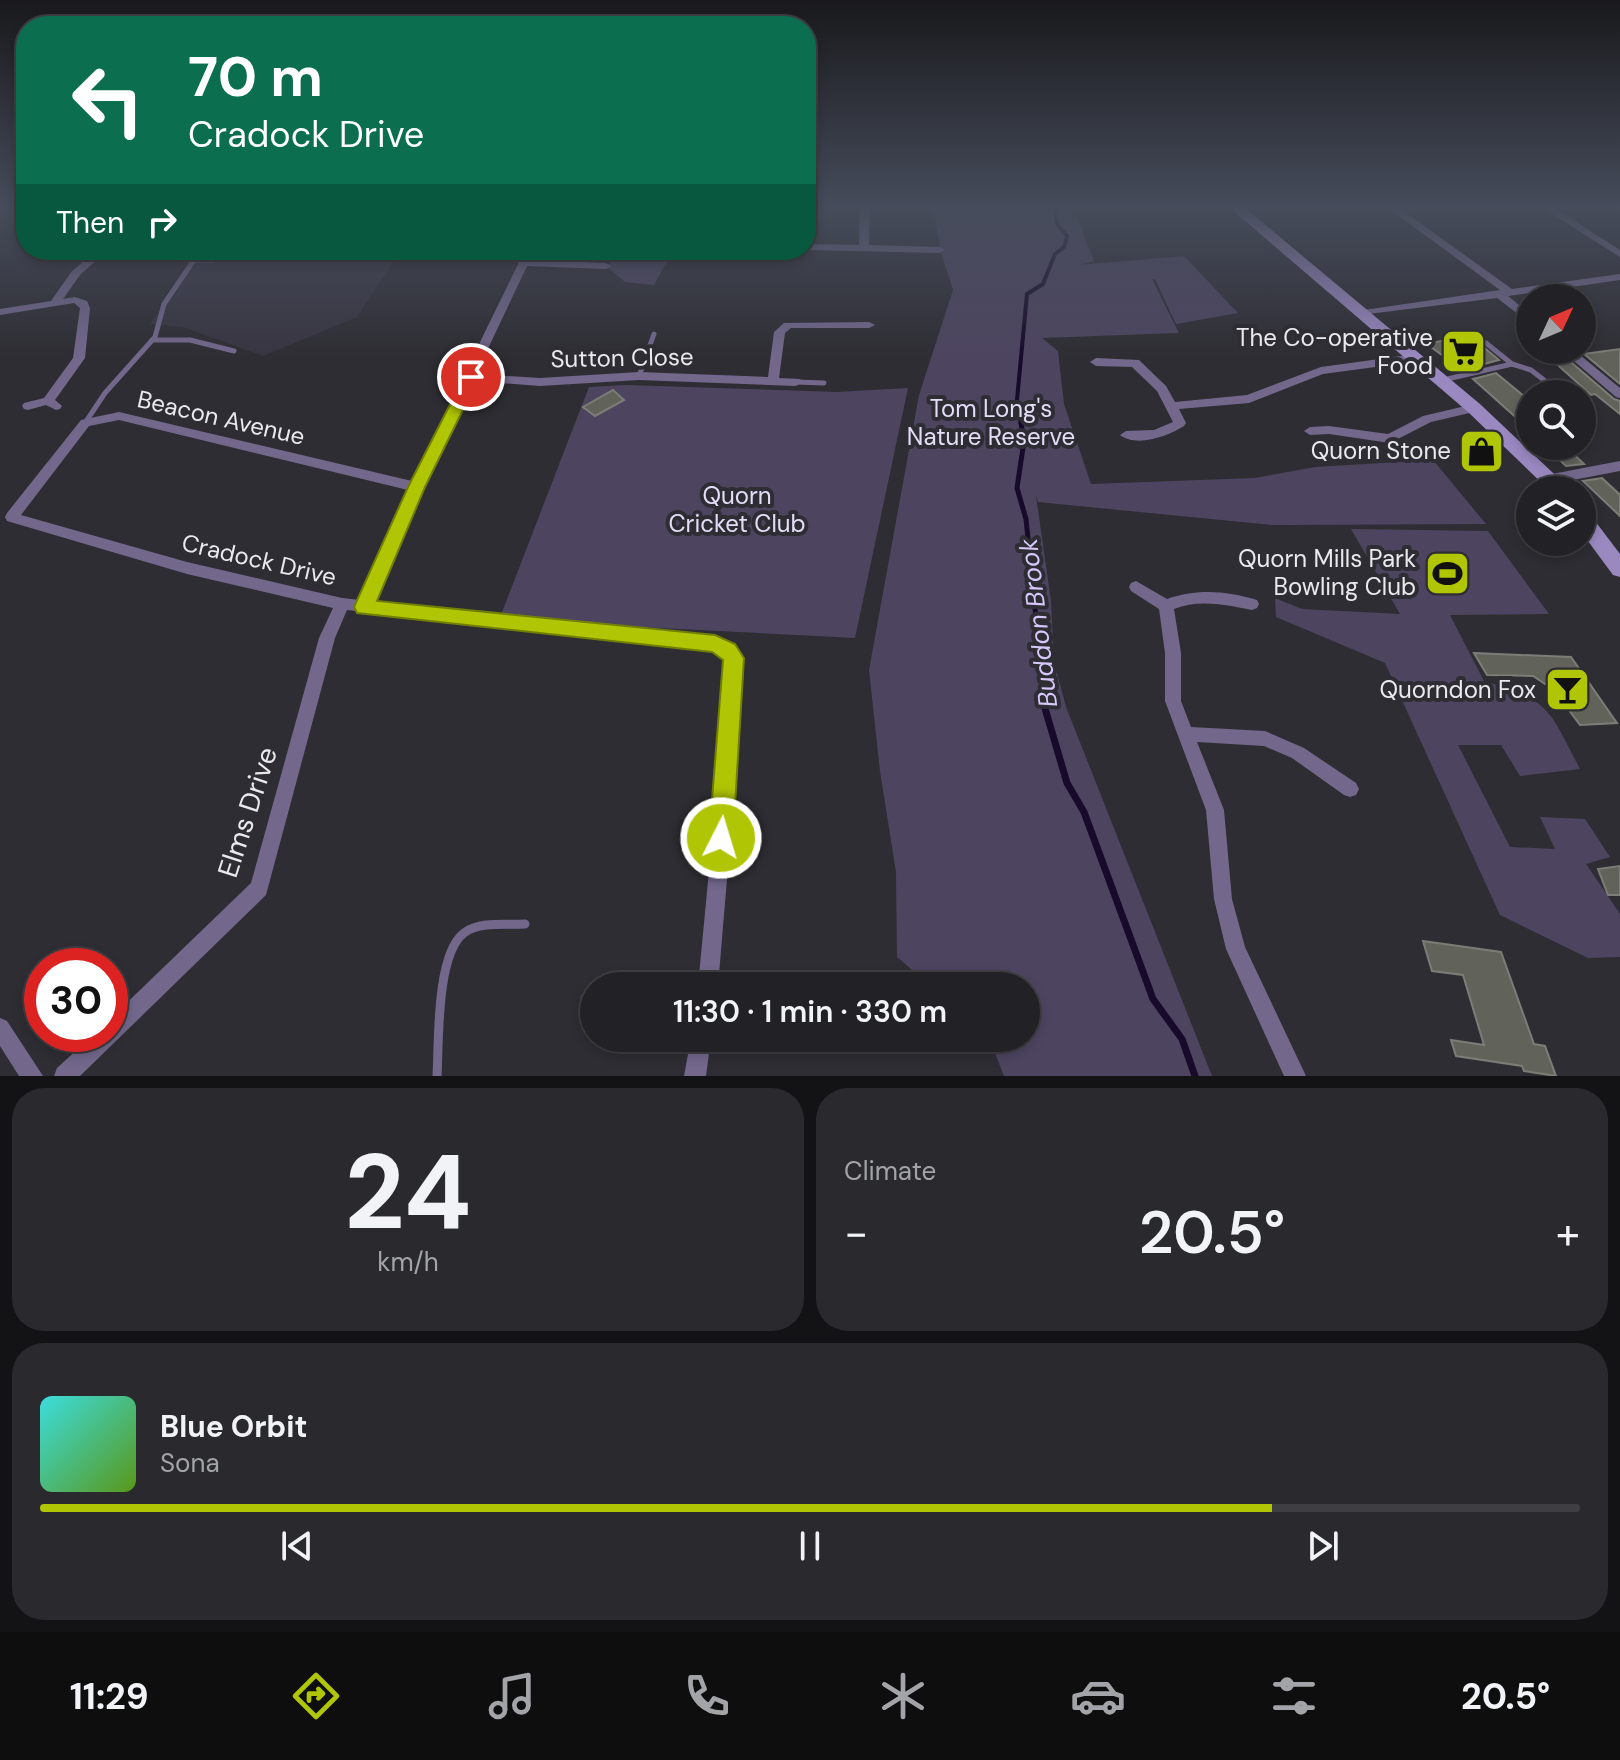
<!DOCTYPE html>
<meta charset="utf-8">
<style>
body{margin:0;font-family:"DM Sans",sans-serif;background:#2a2a2e;color:#f1f3f6;height:100vh;display:flex;flex-direction:column;font-size:30px;white-space:nowrap}
*{box-sizing:border-box;margin:0}
p{font-size:26px;color:#a2a4a7}
.icon{flex:none;width:44px;height:44px;fill:none;stroke:currentColor;stroke-width:2;stroke-linecap:round;stroke-linejoin:round}
.map{position:relative;height:1076px;overflow:hidden}
.sheet{display:flex;flex-direction:column;gap:12px;padding:12px;background:#131315;flex:1}
.sheet>*{flex:none}
.banner{position:absolute;left:16px;top:16px;width:800px;height:244px;border-radius:32px;box-shadow:0 4px 12px #0003,0 0 0 2px #3f3f43;background:#0b6e4f;color:#fff;overflow:hidden}
.needle{width:52px;rotate:46deg}
.controls{position:absolute;left:1516px;top:284px;display:grid;gap:16px}
.controls a{display:grid;place-items:center;width:80px;height:80px;border-radius:50%;background:#222226;box-shadow:0 4px 12px #0003,0 0 0 2px #3f3f43;font-size:40px}
.speed{position:absolute;left:24px;top:948px;display:flex;gap:16px;font-size:40px;font-weight:700;text-align:center}
.speed>*{display:grid;place-content:center;width:104px;height:104px;border-radius:50%;background:#222226;box-shadow:0 4px 12px #0003,0 0 0 2px #3f3f43;line-height:1}
.speed .limit{border:12px solid #d22;background:#fff;color:#111}
.pin{position:absolute;display:grid;place-items:center;width:68px;height:68px;color:#fff;margin:-34px;border:4px solid #fff;border-radius:50%;box-shadow:0 2px 8px #0007}
.me{position:absolute;width:88px;margin:-44px;rotate:5deg;stroke-linejoin:round;filter:drop-shadow(0 0 6px #0008)}
.turn{display:flex;align-items:center;gap:28px;height:168px;padding:0 40px;font-size:36px}
.turn .icon{width:104px;height:104px;stroke-width:2.5}
.turn b{display:block;font-size:56px;line-height:68px}
.then{display:flex;align-items:center;height:76px;padding:0 40px;background:#0003;gap:16px;font-size:30px}
.big{font-size:60px;font-weight:600;line-height:1.1}
.sheet .tile{flex:1;display:flex;flex-direction:column;justify-content:center;gap:12px;min-width:0;padding:0 28px;border-radius:32px;background:#2a2a2e}
.sheet .dial{align-items:center;gap:0}
.dial b{font-size:104px;line-height:1}
.song{display:flex;align-items:center;gap:24px}
.cover{width:96px;height:96px;border-radius:12px;background:linear-gradient(135deg,hsl(180 70% 55%),hsl(90 70% 35%))}
.played{height:8px;border-radius:4px;background:linear-gradient(90deg,#b0c503 80%,#3f3f43 80%)}
.keys{display:flex;justify-content:space-around;direction:ltr}
.heat{display:flex;justify-content:space-between;align-items:center;font-size:44px;direction:ltr}
.sheet .tiles{flex:1;display:grid;gap:12px;grid-template-columns:1fr 1fr}
.tile:last-child{grid-column:span 2}
.trip{position:absolute;left:580px;top:972px;width:460px;height:80px;border-radius:40px;background:#222226;box-shadow:0 4px 12px #0003,0 0 0 2px #3f3f43;font-weight:600;line-height:80px;text-align:center}
.menu{display:flex;height:128px;justify-content:space-around;align-items:center;background:#0e0e0f;color:#a2a4a7}
.menu .icon{width:56px;height:56px}
.menu .active{color:#b0c503}
.menu b{font-size:36px;color:#f1f3f6}
.map>svg:first-child{display:block}
</style>
<div class="map">
<svg width="1620" height="1076" viewBox="0 0 1620 1076">
<rect width="100%" height="100%" fill="#2e2d33"/>
<polygon fill="#383541" points="201,250 401,250 357,317 263,356 183,327 150,324"/>
<g fill="#4d4560">
<polygon points="933,208 1063,208 1078,220 1094,261 1079,265 1184,256 1238,313 1176,324 1155,279 1152,279 1179,333 1042,338 1058,351 1064,404 1091,484 1255,478 1315,467 1433,460 1486,524 1272,525 1038,502 1036,496 1051,601 1054,662 1066,707 1212,1076 1004,1076 989,1038 1026,1038 1026,986 931,986 897,957 896,872 880,771 869,670 919,395 953,290 941,252"/>
<polygon points="630,250 673,250 654,285 625,282 606,266"/>
<polygon points="626,385 837,392 908,388 855,638 639,627 552,627 499,620 589,387"/>
<path d="M1351,529L1488,531L1549,614L1450,615L1484,681C1551,700 1549,710 1580,769L1520,776L1501,745H1458L1510,847L1555,849L1540,817L1585,819L1610,857L1586,864L1620,914V957L1588,958L1500,915L1385,663L1276,617L1275,598L1302,609L1400,614Z"/>
</g>
<g fill="none" stroke-linecap="round" stroke-linejoin="round">
<polyline stroke="#170a2b" stroke-width="4" points="1021,425 1017,400 1027,294 1043,284 1055,254 1064,247 1067,236 1057,224 1054,208"/>
<polyline stroke="#170a2b" stroke-width="5" points="1021,423 1024,441 1017,488 1026,519 1045,707"/>
<polyline stroke="#170a2b" stroke-width="7" points="1044,705 1067,783 1084,812 1153,999 1182,1039 1195,1076"/>
</g>
<g fill="#61635b" stroke="#7c7d76" stroke-width="2">
<polygon points="1469,335 1499,360 1462,370 1427,344"/>
<polygon points="1620,349 1620,384 1584,354"/>
<polygon points="1565,357 1614,399 1620,401 1620,414 1595,394 1591,395 1551,359"/>
<polygon points="1496,373 1530,401 1530,430 1473,379"/>
<polygon points="613,390 624,400 595,416 583,407"/>
<polygon points="1545,446 1565,446 1584,464 1566,466"/>
<polygon points="1602,478 1620,495 1620,516 1583,481"/>
<polygon points="1474,653 1571,657 1617,723 1580,725 1554,690 1533,676 1487,675"/>
<polygon points="1620,866 1620,895 1608,895 1598,869"/>
<polygon points="1423,941 1501,952 1534,1044 1545,1046 1556,1076 1524,1071 1522,1066 1456,1056 1451,1040 1484,1045 1463,975 1432,971"/>
</g>
<g fill="none" stroke-linecap="round" stroke-linejoin="round">
<g stroke="#73688c" stroke-width="5">
<polyline points="152,340 190,340 234,351"/>
<polyline points="1486,343 1512,364"/>
<polyline points="639,376 654,334"/>
<polyline points="1443,380 1512,364 1531,370 1562,394"/>
<polyline points="796,382 824,383"/>
<polyline points="85,423 105,393 155,337 164,304 194,260 213,260"/>
</g>
<g stroke="#73688c" stroke-width="9">
<polyline points="585,998 594,998"/>
<path d="M437,1076C439,1042 436,954 464,933C480,921 507,925 525,924"/>
</g>
<g fill="#73688c" fill-rule="evenodd">
<polygon points="860,208 870,208 869,245 940,247 945,250 940,253 806,250 806,244 859,245"/>
<polygon points="1388,208 1399,208 1512,289 1620,274 1620,280 1508,296 1530,314 1530,323 1497,298 1360,315 1359,313 1364,310 1500,290"/>
<polygon points="1543,208 1554,208 1620,250 1620,257"/>
<path d="M525,250H535L530,260L606,263L611,266L606,269L527,266L476,374L540,378L639,372L768,377L774,332L784,323L869,322L875,325L869,328H791L785,333L779,378L800,379L802,382L796,386L639,380L540,386L473,381L423,487L374,601L715,638L732,645L741,658L733,808L718,986H698L715,808L725,659L713,650L347,610L335,638L266,895L80,1076H54L57,1068L94,1034H110V1019L251,883L319,638L333,608L187,574L7,521L5,517L7,513L81,420L119,412L412,481ZM119,420L408,490L360,600L342,598L187,562L21,515L89,426Z"/>
<polygon points="97,251 102,254 101,256 80,275 63,299 75,297 87,301 90,308 85,358 55,400 62,406 60,409 56,410 46,405 28,410 24,409 22,406 24,403 44,398 73,358 80,308 74,303 0,315 0,309 51,301 72,271"/>
<polygon points="1561,350 1574,350 1620,388 1620,398 1616,397"/>
<path d="M1416,354L1422,358L1420,361L1323,374L1249,403L1179,409L1186,423L1184,426C1168,436 1137,448 1120,435L1126,431L1154,430L1173,422L1157,391L1132,367L1096,366L1090,362L1096,358L1139,360L1166,386L1175,402L1247,395L1321,367Z"/>
<polygon points="1474,404 1478,405 1480,408 1478,411 1431,422 1390,443 1329,434 1310,435 1304,431 1310,427 1329,426 1388,434 1423,416"/>
<polygon points="1620,461 1620,471 1552,484 1545,479 1552,474"/>
<path d="M1136,581L1167,599C1196,588 1228,591 1257,600L1259,604L1257,608L1252,610C1226,605 1199,599 1174,609L1181,653V701L1191,727L1265,731L1304,748L1356,783L1359,789L1356,795L1350,797L1344,795L1292,758L1264,746L1197,742L1224,810L1232,899L1245,947L1306,1076H1284L1226,949L1214,899L1206,810L1165,701V653L1159,609L1131,591L1129,587L1131,583Z"/>
<polygon points="0,1018 7,1021 43,1076 19,1076 0,1046"/>
<polygon points="691,1038 711,1038 706,1076 684,1076"/>
</g>
<g fill="#9a88c1" fill-rule="evenodd">
<polygon points="1230,208 1245,208 1480,404 1571,490 1549,490 1468,412"/>
<polygon points="1582,511 1589,513 1620,554 1620,577 1613,575 1582,533"/>
</g>
</g>
<linearGradient id="sky" x2="0" y2="1"><stop stop-color="#19191c"/><stop offset="0.58" stop-color="#464c5b"/><stop offset="1" stop-color="#464c5b" stop-opacity="0"/></linearGradient>
<rect width="1620" height="358" fill="url(#sky)"/>
<polygon fill="#b0c503" stroke="#728002" stroke-width="2" points="471,372 479,377 425,487 377,601 715,635 735,644 744,658 733,838 730,846 721,849 713,846 709,838 723,660 712,652 357,613 354,607 408,487 464,377"/>
<defs>
<symbol id="supermarket-square" viewBox="-11 -11 22 22"><rect x="-9" y="-9" width="18" height="18" rx="4" fill="#b0c503" stroke="#2e2d33"/><path d="M-6-5.5h2.5l.6 2H6L4.5 2H-2.5L-4.4-4H-6ZM-1.5 3.2a1.3 1.3 0 1 0 .1 0ZM3 3.2a1.3 1.3 0 1 0 .1 0Z" fill="#111"/></symbol>
<symbol id="shop-square" viewBox="-11 -11 22 22"><rect x="-9" y="-9" width="18" height="18" rx="4" fill="#b0c503" stroke="#2e2d33"/><path d="M-5-2.5h2.3a2.7 3.5 0 0 1 5.4 0H5L5.5 6h-11ZM-1.5-2.5h3a1.5 2.3 0 0 0-3 0Z" fill="#111"/></symbol>
<symbol id="stadium-square" viewBox="-11 -11 22 22"><rect x="-9" y="-9" width="18" height="18" rx="4" fill="#b0c503" stroke="#2e2d33"/><path d="M0-5a6.5 5 0 1 0 0 10a6.5 5 0 1 0 0-10ZM-3.5-1.8h7v3.6h-7Z" fill="#111"/></symbol>
<symbol id="bar-square" viewBox="-11 -11 22 22"><rect x="-9" y="-9" width="18" height="18" rx="4" fill="#b0c503" stroke="#2e2d33"/><path d="M-6-5H6L.8 .8V4.5H3.5V6h-7V4.5H-.8V.8Z" fill="#111"/></symbol>
</defs>
<g fill-rule="evenodd">
<use href="#supermarket-square" x="1438" y="326" width="51" height="51"/>
<use href="#shop-square" x="1456" y="426" width="51" height="51"/>
<use href="#stadium-square" x="1422" y="548" width="51" height="51"/>
<use href="#bar-square" x="1542" y="664" width="51" height="51"/>
</g>
<g text-anchor="middle" stroke-width="8" stroke-linejoin="round" paint-order="stroke">
<g font-size="24" fill="#eae9ee" stroke="#2e2d33" text-anchor="end">
<text x="1433" y="346">The Co-operative<tspan x="1433" dy="28">Food</tspan></text>
<text x="1451" y="459">Quorn Stone</text>
<text x="1416" y="567">Quorn Mills Park<tspan x="1416" dy="28">Bowling Club</tspan></text>
<text x="1536" y="698">Quorndon Fox</text>
</g>
<g font-size="24" fill="#eae9ee" stroke="#2e2d33">
<text transform="translate(622 358) rotate(-1)" y="8">Sutton Close</text>
<text transform="translate(221 418) rotate(13)" y="8">Beacon Avenue</text>
<text transform="translate(259 560) rotate(13)" y="8">Cradock Drive</text>
</g>
<g font-size="24" fill="#e4ddf8" stroke="#2e2d33">
<text x="991" y="417">Tom Long's<tspan x="991" dy="28">Nature Reserve</tspan></text>
<text x="737" y="504">Quorn<tspan x="737" dy="28">Cricket Club</tspan></text>
</g>
<g font-size="26" font-style="italic" fill="#d6c7fc" stroke="#2e2d33">
<text transform="translate(1038 623) rotate(-97)" y="9">Buddon Brook</text>
</g>
<g font-size="28" fill="#eae9ee" stroke="#2e2d33">
<text transform="translate(247 812) rotate(-72)" y="10">Elms Drive</text>
</g>
</g>
</svg>
<div class="controls">
<a><svg class="needle" viewBox="-14 -14 28 28"><path d="M0-13l5 13h-10z" fill="#e53935"/><path d="M0 13l5-13h-10z" fill="#a2a4a7"/></svg></a>
<a><svg class="icon" aria-label="search" viewBox="0 0 24 24"><circle cx="10" cy="10" r="6"/><path d="M15 15l6 6"/></svg></a>
<a><svg class="icon" aria-label="layers" viewBox="0 0 24 24"><path d="M12 4l9 5-9 5-9-5zM3 14l9 5 9-5"/></svg></a>
</div>
<div class="speed"><div class="limit">30</div></div>
<div class="pin" style="left:471px;top:377px;background:#d93025"><svg class="icon" aria-label="arrive" viewBox="0 0 24 24"><path d="M6 21V4h12l-3 4 3 4H6"/></svg></div>
<svg class="me" style="left:721px;top:838px" viewBox="-20 -20 40 40"><circle r="17" fill="#b0c503" stroke="#fff" stroke-width="3"/><path d="M0-11L8 9 0 5-8 9z" fill="#fff"/></svg>
<div class="trip">11:30 · 1 min · 330 m</div>
<div class="banner">
<div class="turn"><svg class="icon" aria-label="left" viewBox="0 0 24 24"><path d="M17 20v-9H6M10 6l-5 5 5 5"/></svg><div><b>70 m</b>Cradock Drive</div></div>
<div class="then">Then<svg class="icon" aria-label="right" viewBox="0 0 24 24"><path d="M7 20v-9h11M14 6l5 5-5 5"/></svg></div>
</div>
</div>
<section class="sheet">
<div class="tiles">
<div class="tile dial"><b>24</b><p>km/h</p></div>
<div class="tile"><p>Climate</p>
<div class="heat"><a>−</a><b class="big">20.5°</b><a>+</a></div>
</div>
<div class="tile">
<div class="song"><i class="cover"></i><div><b>Blue Orbit</b><p>Sona</p></div></div>
<div class="played"></div>
<div class="keys"><svg class="icon" aria-label="previous" viewBox="0 0 24 24"><path d="M18 5L8 12l10 7zM5 5v14"/></svg><svg class="icon" aria-label="pause" viewBox="0 0 24 24"><path d="M8 5v14M16 5v14"/></svg><svg class="icon" aria-label="next" viewBox="0 0 24 24"><path d="M6 5l10 7-10 7zM19 5v14"/></svg></div>
</div>
</div>
</section>
<nav class="menu">
<b>11:29</b>
<svg class="icon active" aria-label="directions" viewBox="0 0 24 24"><path d="M12 3l9 9-9 9-9-9zM9 14v-3h6M13 9l2 2-2 2"/></svg>
<svg class="icon" aria-label="music" viewBox="0 0 24 24"><path d="M9 18V5l10-2v13"/><circle cx="6" cy="18" r="3"/><circle cx="16" cy="16" r="3"/></svg>
<svg class="icon" aria-label="phone" viewBox="0 0 24 24"><path d="M5 4h4l2 5-3 2q2 4 5 5l2-3 5 2v4C11 20 4 13 5 4z"/></svg>
<svg class="icon" aria-label="climate" viewBox="0 0 24 24"><path d="M12 3v18M4 7l16 10M4 17L20 7"/></svg>
<svg class="icon" aria-label="car" viewBox="0 0 24 24"><path d="M5 17H2v-5l4-1 3-4h7l3 4 3 1v5h-3M9 17h6M6 11h13"/><circle cx="7" cy="17" r="2"/><circle cx="17" cy="17" r="2"/></svg>
<svg class="icon" aria-label="filters" viewBox="0 0 24 24"><path d="M4 7h16M4 17h16"/><circle cx="9" cy="7" r="2"/><circle cx="15" cy="17" r="2"/></svg>
<b>20.5°</b>
</nav>
